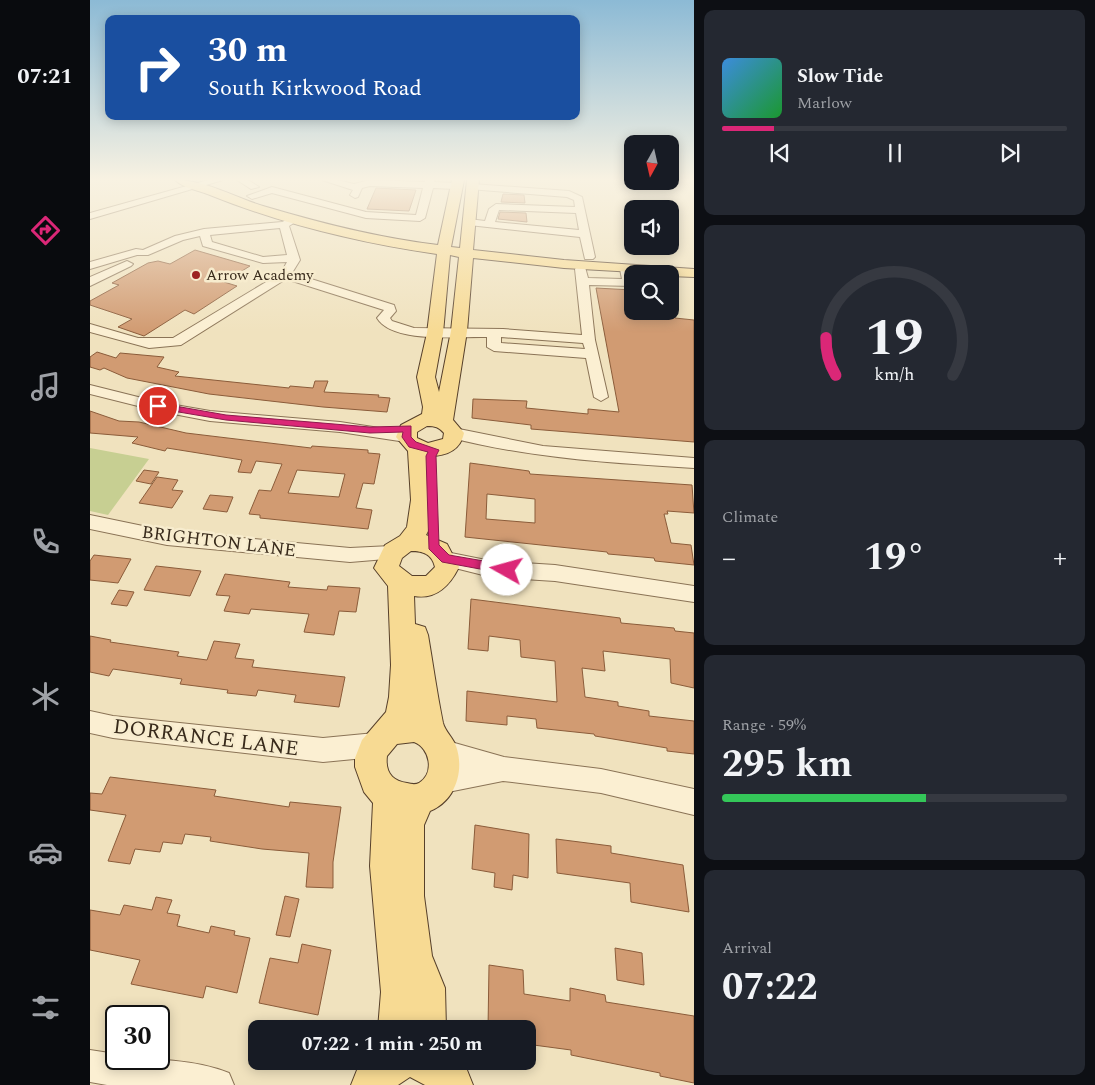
<!DOCTYPE html>
<meta charset="utf-8">
<style>
body{margin:0;font-family:Spectral,serif;background:#242831;color:#f1f3f6;height:100vh;display:flex;flex-direction:column;font-size:19px;white-space:nowrap}
*{box-sizing:border-box;margin:0}
p{font-size:16px;color:#9ea1a6}
.icon{flex:none;width:28px;height:28px;fill:none;stroke:currentColor;stroke-width:2;stroke-linecap:round;stroke-linejoin:round}
.map{position:relative;flex:1;overflow:hidden}
.details{display:flex;flex-direction:column;gap:10px;padding:10px;background:#0d0f14;width:401px}
.details>*{flex:none}
.guide{position:absolute;left:15px;top:15px;width:475px;height:105px;border-radius:10px;box-shadow:0 2px 12px #0003;background:#1a4fa0;color:#fff;overflow:hidden}
.needle{width:32px;rotate:188deg}
.controls{position:absolute;left:534px;top:135px;display:grid;gap:10px}
.controls a{display:grid;place-items:center;width:55px;height:55px;border-radius:10px;background:#171b24;box-shadow:0 2px 12px #0003;font-size:25px}
.speed{position:absolute;left:15px;top:1005px;display:flex;gap:10px;font-size:25px;font-weight:700;text-align:center}
.speed>*{display:grid;place-content:center;width:65px;height:65px;border-radius:50%;background:#171b24;box-shadow:0 2px 12px #0003;line-height:1}
.speed .limit{border:2px solid #111;border-radius:8px;background:#fff;color:#111}
.pin{position:absolute;display:grid;place-items:center;width:42px;height:42px;color:#fff;margin:-21px;border:2px solid #fff;border-radius:50%;box-shadow:0 1px 5px #0007}
.me{position:absolute;width:55px;margin:-28px;rotate:277deg;stroke-linejoin:round;filter:drop-shadow(0 0 4px #0008)}
.turn{display:flex;align-items:center;gap:18px;height:105px;padding:0 20px;font-size:22px}
.turn .icon{width:65px;height:65px;stroke-width:2.5}
.turn b{display:block;font-size:35px;line-height:42px}
.big{font-size:38px;font-weight:700;line-height:1.1}
.details .tile{flex:1;display:flex;flex-direction:column;justify-content:center;gap:8px;min-width:0;padding:0 18px;border-radius:10px;background:#242831}
.details .dial{align-items:center;gap:0}
.dial svg{height:130px;overflow:visible;fill:none;stroke:#363941;stroke-width:7;stroke-linecap:round;text-anchor:middle}
.dial text{fill:#f1f3f6;stroke:none}
.song{display:flex;align-items:center;gap:15px}
.cover{width:60px;height:60px;border-radius:8px;background:linear-gradient(135deg,hsl(210 70% 55%),hsl(130 70% 35%))}
.played{height:5px;border-radius:2px;background:linear-gradient(90deg,#db2777 15%,#363941 15%)}
.keys{display:flex;justify-content:space-around;direction:ltr}
.heat{display:flex;justify-content:space-between;align-items:center;font-size:28px;direction:ltr}
.charge{height:8px;border-radius:4px;background:linear-gradient(90deg,#34c759 59%,#363941 0)}
.trip{position:absolute;left:158px;top:1020px;width:288px;height:50px;border-radius:10px;background:#171b24;box-shadow:0 2px 12px #0003;font-weight:700;line-height:50px;text-align:center}
main{display:flex;flex:1;min-height:0}
.menu{display:flex;flex-direction:column;width:90px;justify-content:space-around;align-items:center;background:#090b0e;color:#9ea1a6}
.menu .icon{width:35px;height:35px}
.menu .on{color:#db2777}
.menu b{font-size:22px;color:#f1f3f6}
.map>svg:first-child{display:block}
</style>
<main>
<nav class="menu">
<b>07:21</b>
<svg class="icon on" aria-label="directions" viewBox="0 0 24 24"><path d="M12 3l9 9-9 9-9-9zM9 14v-3h6M13 9l2 2-2 2"/></svg>
<svg class="icon" aria-label="music" viewBox="0 0 24 24"><path d="M9 18V5l10-2v13"/><circle cx="6" cy="18" r="3"/><circle cx="16" cy="16" r="3"/></svg>
<svg class="icon" aria-label="phone" viewBox="0 0 24 24"><path d="M5 4h4l2 5-3 2q2 4 5 5l2-3 5 2v4C11 20 4 13 5 4z"/></svg>
<svg class="icon" aria-label="climate" viewBox="0 0 24 24"><path d="M12 3v18M4 7l16 10M4 17L20 7"/></svg>
<svg class="icon" aria-label="car" viewBox="0 0 24 24"><path d="M5 17H2v-5l4-1 3-4h7l3 4 3 1v5h-3M9 17h6M6 11h13"/><circle cx="7" cy="17" r="2"/><circle cx="17" cy="17" r="2"/></svg>
<svg class="icon" aria-label="filters" viewBox="0 0 24 24"><path d="M4 7h16M4 17h16"/><circle cx="9" cy="7" r="2"/><circle cx="15" cy="17" r="2"/></svg>
</nav>
<div class="map">
<svg width="604" height="1085" viewBox="0 0 604 1085">
<rect width="100%" height="100%" fill="#f0e2be"/>
<polygon fill="#c7cf92" points="0,448 59,459 18,515 0,511"/>
<g fill="#d19b72" stroke="#8b5c3a" fill-rule="evenodd">
<polygon points="286,188 326,190 319,211 277,209"/>
<polygon points="413,194 434,195 435,203 411,202"/>
<polygon points="410,212 436,213 437,222 408,219"/>
<polygon points="105,250 160,266 134,282 147,286 104,314 95,310 54,336 28,327 42,319 0,305 0,301 29,285 22,283 58,263 68,261 80,264"/>
<polygon points="506,288 542,290 542,311 583,311 585,318 604,320 604,442 441,429 441,425 382,418 383,399 437,401 436,408 498,414 498,409 529,412"/>
<polygon points="7,352 26,358 30,353 74,357 67,367 89,372 85,376 199,388 200,386 223,388 225,381 238,381 234,392 289,395 288,397 300,398 297,412 233,407 119,394 37,378 14,368 10,370 0,367 0,357"/>
<path d="M0,411L29,421L49,422L96,433L221,448L222,446L278,450V453L290,454L284,484L273,483L266,508L282,510L278,529L170,518V515L159,514L169,490L181,491L192,464L166,461L161,473L148,472L152,460L77,448L75,451L42,443L48,437L0,433ZM207,470L255,474L249,497L198,493Z"/>
<path d="M380,463L439,471L440,474L602,485L604,513L577,511L578,514H574L581,543L601,545L604,565L565,561L564,558L518,554L517,552L375,537ZM397,494L445,499V523L396,519Z"/>
<polygon points="54,470 69,472 61,484 46,481"/>
<polygon points="67,477 88,480 82,490 93,491 82,508 49,503"/>
<polygon points="120,495 143,497 137,512 113,509"/>
<polygon points="4,555 41,559 28,583 0,580 0,561"/>
<polygon points="66,566 111,571 100,596 54,590"/>
<polygon points="135,574 200,582 198,587 237,590 238,586 270,588 266,612 249,611 244,635 214,632 219,614 161,609 159,614 134,611 140,596 126,595"/>
<polygon points="29,590 44,592 37,606 21,604"/>
<polygon points="381,599 530,618 531,623 584,628 585,631 604,633 604,688 581,683 580,659 513,651 515,671 492,668 495,697 528,702 528,706 559,711 559,716 604,721 604,754 577,751 577,748 505,736 504,734 447,728 446,719 417,716 417,725 376,721 377,691 467,702 465,661 431,657 430,640 399,636 398,651 378,649"/>
<polygon points="0,636 21,640 20,642 89,652 87,656 117,660 124,641 150,644 145,658 164,660 162,667 255,677 249,707 204,702 206,695 168,690 166,696 137,693 138,690 90,684 92,679 23,669 19,676 0,672"/>
<polygon points="20,777 126,790 124,796 199,807 200,802 251,807 243,862 243,888 216,887 219,853 172,849 120,841 121,837 95,834 92,844 73,842 70,852 45,849 40,864 18,861 36,815 0,810 0,793 12,794"/>
<polygon points="385,825 439,834 438,878 423,875 422,890 404,887 405,873 382,869"/>
<polygon points="466,839 521,846 521,853 593,865 599,912 541,902 540,883 467,873"/>
<polygon points="195,896 209,899 200,937 186,935"/>
<polygon points="66,897 82,900 77,913 90,915 87,926 119,933 121,926 145,931 144,935 160,938 147,993 116,986 113,998 41,984 50,960 0,950 0,910 30,915 34,905 62,910"/>
<polygon points="212,944 241,950 228,1015 169,1003 180,958 208,963"/>
<polygon points="525,948 552,953 554,985 527,980"/>
<polygon points="399,965 433,970 434,994 480,1001 480,988 515,995 516,1002 604,1016 604,1083 570,1076 570,1073 481,1055 481,1050 436,1044 436,1029 398,1029"/>
</g>
<g fill="none" stroke-linecap="round" stroke-linejoin="round">
<defs>
<g id="minor">
<polygon points="118,180 133,180 0,219 0,213"/>
<polygon points="147,180 158,180 169,187 161,189"/>
<polygon points="232,180 247,180 264,184 280,180 335,182 335,180 345,180 344,182 366,183 371,186 366,189 343,188 335,218 330,221 276,218 182,193 162,199 157,196 182,187 276,212 326,215 333,188 280,186 272,188 268,197 265,198 260,195 263,190"/>
<path d="M382,184L479,191L492,197L505,257L503,259H495L490,237L379,225L374,222L379,219L395,221L399,209L406,204L485,207L484,200L477,197L379,189V185ZM409,210L486,213L489,230L405,222Z"/>
<path d="M205,216L210,219L199,226L210,260L202,273L304,305L306,311L300,318L302,321L324,328L413,329L492,335L485,269L487,267H495L498,278L532,279L530,269L532,267H540L543,274L542,286L499,285L505,340L518,397L511,401L504,397L496,358L404,351L397,347V337C369,336 303,344 287,318L294,310L196,279L91,345L59,348L0,332V324L48,338H83L191,273L197,262L173,263L113,246L110,236L93,240L58,255H47L0,269V262L46,249L53,250L85,236L114,229L192,222ZM190,228L197,255L173,257L122,242L120,235ZM411,337L493,343L495,349L411,343Z"/>
<polygon points="37,261 43,264 41,266 0,286 0,277"/>
<polygon points="0,385 68,402 120,411 250,422 316,432 322,433 324,437 322,441 316,442 250,432 120,421 68,411 0,394"/>
<path d="M364,428L453,446L604,458V468C521,463 439,458 358,437L356,433Z"/>
<polygon points="0,515 77,531 260,548 301,546 308,548 311,553 308,558 260,562 77,545 0,529"/>
<polygon points="356,552 401,561 465,565 604,586 604,602 465,581 401,577 349,564 346,559 349,554"/>
<polygon points="0,711 23,716 233,738 285,733 294,737 297,745 294,753 285,757 233,762 23,738 0,733"/>
<polygon points="354,740 414,757 511,769 604,789 604,815 511,793 413,781 353,793 344,790 340,781 344,772 364,767 345,760 342,752 345,744"/>
<path d="M0,1050L26,1054V1059C63,1059 105,1059 139,1073L144,1085H17L0,1082Z"/>
</g>
<g id="major">
<path d="M85,180C115,180 144,197 173,206C230,223 288,238 348,245L362,180H374L361,247L370,248L377,180H389L383,250L474,260L604,269V277L580,276V274L474,268L383,258L377,331L363,420L374,433C370,451 356,456 339,456C341,480 349,513 336,535L357,544L369,567C360,585 347,600 324,596L325,624L335,627L338,635C343,664 347,694 353,723C355,731 363,738 366,746C375,771 365,801 340,811L334,825V896L342,956L355,988L356,1029H288L291,992L280,866L283,803L274,792L265,767V758L272,740L296,712L299,697L301,665L298,586L284,568L295,545L310,536L317,527L321,500L318,451L306,437L311,425L332,414L333,407L327,377L337,333L347,254C270,243 192,224 120,195C110,191 93,188 85,180ZM360,255L369,257L361,331L349,392L345,377L353,333ZM337,426C345,426 349,427 354,433L353,439L338,443L327,438V432ZM321,551C333,551 342,554 345,567L336,576H322L309,566L312,558ZM324,742C340,748 345,773 329,783C325,785 321,784 317,783C302,781 295,772 297,756L307,744Z"/>
<polygon points="274,1061 369,1061 377,1070 383,1085 335,1085 320,1077 308,1085 261,1085 267,1070"/>
</g>
</defs>
<use href="#minor" stroke="#8a7356" stroke-width="2"/>
<use href="#major" stroke="#57402b" stroke-width="2"/>
<use href="#minor" fill="#fbefd2" fill-rule="evenodd"/>
<use href="#major" fill="#f7da93" fill-rule="evenodd"/>
</g>
<linearGradient id="sky" x2="0" y2="1"><stop stop-color="#8cbad5"/><stop offset="0.54" stop-color="#f8f2e2"/><stop offset="1" stop-color="#f8f2e2" stop-opacity="0"/></linearGradient>
<rect width="604" height="332" fill="url(#sky)"/>
<polygon fill="#db2777" stroke="#8e194d" points="68,403 136,415 280,427 321,426 321,437 326,442 349,450 346,456 349,545 359,555 417,565 423,570 417,574 352,562 339,549 336,456 338,452 319,447 312,437 313,432 280,433 136,420 65,408 63,406"/>
<circle fill="#9d2422" stroke="#f7ecce" stroke-width="2" cx="106" cy="275" r="5"/>
<g text-anchor="middle" stroke-width="5" stroke-linejoin="round" paint-order="stroke">
<g font-size="15" fill="#382a1b" stroke="#f7ecce" text-anchor="start">
<text x="116" y="280">Arrow Academy</text>
</g>
<g font-size="18" fill="#382a1b" stroke="#f7ecce">
<text transform="translate(129 541) rotate(7)" y="6">BRIGHTON LANE</text>
</g>
<g font-size="21" fill="#382a1b" stroke="#f7ecce">
<text transform="translate(116 737) rotate(7)" y="7">DORRANCE LANE</text>
</g>
</g>
</svg>
<div class="controls">
<a><svg class="needle" viewBox="-14 -14 28 28"><path d="M0-13l5 13h-10z" fill="#e53935"/><path d="M0 13l5-13h-10z" fill="#9ea1a6"/></svg></a>
<a><svg class="icon" aria-label="sound" viewBox="0 0 24 24"><path d="M4 9h4l5-4v14l-5-4H4zM17 9q2 3 0 6"/></svg></a>
<a><svg class="icon" aria-label="search" viewBox="0 0 24 24"><circle cx="10" cy="10" r="6"/><path d="M15 15l6 6"/></svg></a>
</div>
<div class="speed"><div class="limit">30</div></div>
<div class="pin" style="left:68px;top:406px;background:#d93025"><svg class="icon" aria-label="arrive" viewBox="0 0 24 24"><path d="M6 21V4h12l-3 4 3 4H6"/></svg></div>
<svg class="me" style="left:417px;top:570px" viewBox="-20 -20 40 40"><circle r="19" fill="#fff"/><path d="M0-13L10 11 0 6-10 11z" fill="#db2777"/></svg>
<div class="trip">07:22 · 1 min · 250 m</div>
<div class="guide">
<div class="turn"><svg class="icon" aria-label="right" viewBox="0 0 24 24"><path d="M7 20v-9h11M14 6l5 5-5 5"/></svg><div><b>30 m</b>South Kirkwood Road</div></div>
</div>
</div>
<section class="details">
<div class="tile">
<div class="song"><i class="cover"></i><div><b>Slow Tide</b><p>Marlow</p></div></div>
<div class="played"></div>
<div class="keys"><svg class="icon" aria-label="previous" viewBox="0 0 24 24"><path d="M18 5L8 12l10 7zM5 5v14"/></svg><svg class="icon" aria-label="pause" viewBox="0 0 24 24"><path d="M8 5v14M16 5v14"/></svg><svg class="icon" aria-label="next" viewBox="0 0 24 24"><path d="M6 5l10 7-10 7zM19 5v14"/></svg></div>
</div>
<div class="tile dial"><svg viewBox="0 0 100 80">
<path d="M14 69A42 42 0 1 1 86 69"/>
<path d="M14 69A42 42 0 0 1 8 46" stroke="#db2777"/>
<text x="50" y="56" font-size="32" font-weight="700">19</text>
<text x="50" y="72" font-size="11">km/h</text>
</svg></div>
<div class="tile"><p>Climate</p>
<div class="heat"><a>−</a><b class="big">19°</b><a>+</a></div>
</div>
<div class="tile"><p>Range · 59%</p><b class="big">295 km</b><div class="charge"></div></div>
<div class="tile"><p>Arrival</p><b class="big">07:22</b></div>
</section>
</main>
